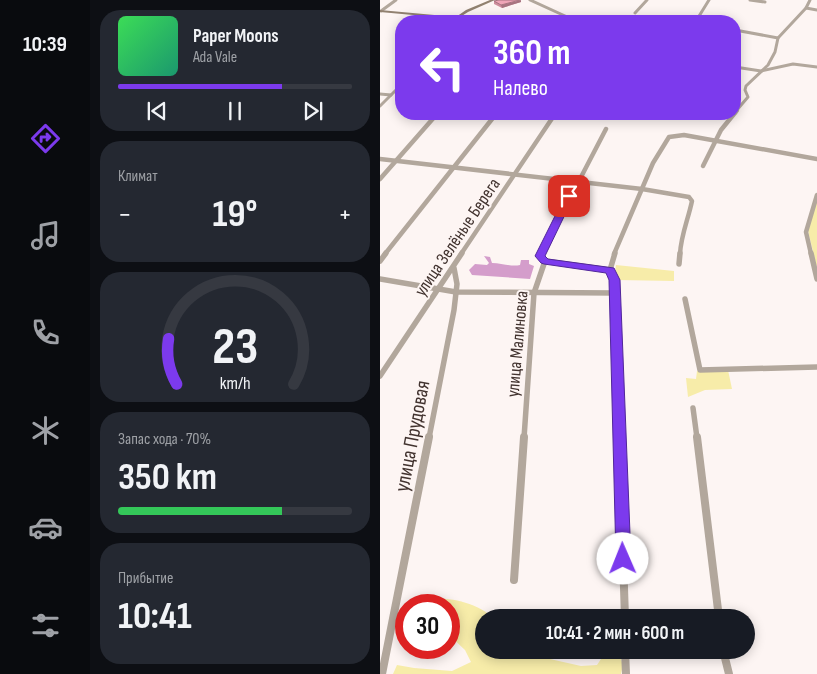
<!DOCTYPE html>
<html lang="ru">
<meta charset="utf-8">
<style>
body{margin:0;font-family:"Sofia Sans Condensed",sans-serif;background:#242831;color:#f1f3f6;height:100vh;display:flex;flex-direction:column;font-size:19px;white-space:nowrap}
*{box-sizing:border-box;margin:0}
p{font-size:16px;color:#9ea1a6}
.icon{flex:none;width:28px;height:28px;fill:none;stroke:currentColor;stroke-width:2;stroke-linecap:round;stroke-linejoin:round}
.map{position:relative;flex:1;overflow:hidden}
.drawer{display:flex;flex-direction:column;gap:10px;padding:10px;background:#0d0f14;width:290px}
.drawer>*{flex:none}
.hud{position:absolute;left:15px;top:15px;width:346px;height:105px;border-radius:20px;box-shadow:0 2px 12px #0003;background:#7c3aed;color:#fff;overflow:hidden}
.speed{position:absolute;left:15px;top:594px;display:flex;gap:10px;font-size:25px;font-weight:700;text-align:center}
.speed>*{display:grid;place-content:center;width:65px;height:65px;border-radius:50%;background:#171b24;box-shadow:0 2px 12px #0003;line-height:1}
.speed .limit{border:8px solid #d22;background:#fff;color:#111}
.pin{position:absolute;display:grid;place-items:center;width:42px;height:42px;color:#fff;margin:-21px;border-radius:10px;box-shadow:0 2px 8px #0006}
.me{position:absolute;width:55px;margin:-28px;rotate:359deg;stroke-linejoin:round;filter:drop-shadow(0 0 4px #0008)}
.turn{display:flex;align-items:center;gap:18px;height:105px;padding:0 15px;font-size:22px}
.turn .icon{width:65px;height:65px;stroke-width:2.5}
.turn b{display:block;font-size:35px;line-height:42px}
.big{font-size:38px;font-weight:700;line-height:1.1}
.drawer .widget{flex:1;display:flex;flex-direction:column;justify-content:center;gap:8px;min-width:0;padding:0 18px;border-radius:20px;background:#242831}
.drawer .dial{align-items:center;gap:0}
.dial svg{height:130px;overflow:visible;fill:none;stroke:#363941;stroke-width:7;stroke-linecap:round;text-anchor:middle}
.dial text{fill:#f1f3f6;stroke:none}
.song{display:flex;align-items:center;gap:15px}
.cover{width:60px;height:60px;border-radius:8px;background:linear-gradient(135deg,hsl(130 70% 55%),hsl(160 70% 35%))}
.played{height:5px;border-radius:2px;background:linear-gradient(90deg,#7c3aed 70%,#363941 70%)}
.keys{display:flex;justify-content:space-around;direction:ltr}
.heat{display:flex;justify-content:space-between;align-items:center;font-size:28px;direction:ltr}
.charge{height:8px;border-radius:4px;background:linear-gradient(90deg,#34c759 70%,#363941 0)}
.trip{position:absolute;left:95px;top:609px;width:280px;height:50px;border-radius:25px;background:#171b24;box-shadow:0 2px 12px #0003;font-weight:700;line-height:50px;text-align:center}
main{display:flex;flex:1;min-height:0}
.tab-bar{display:flex;flex-direction:column;width:90px;justify-content:space-around;align-items:center;background:#090b0e;color:#9ea1a6}
.tab-bar .icon{width:35px;height:35px}
.tab-bar .on{color:#7c3aed}
.tab-bar b{font-size:22px;color:#f1f3f6}
.map>svg:first-child{display:block}
</style>
<main>
<nav class="tab-bar">
<b>10:39</b>
<svg class="icon on" aria-label="directions" viewBox="0 0 24 24"><path d="M12 3l9 9-9 9-9-9zM9 14v-3h6M13 9l2 2-2 2"/></svg>
<svg class="icon" aria-label="music" viewBox="0 0 24 24"><path d="M9 18V5l10-2v13"/><circle cx="6" cy="18" r="3"/><circle cx="16" cy="16" r="3"/></svg>
<svg class="icon" aria-label="phone" viewBox="0 0 24 24"><path d="M5 4h4l2 5-3 2q2 4 5 5l2-3 5 2v4C11 20 4 13 5 4z"/></svg>
<svg class="icon" aria-label="climate" viewBox="0 0 24 24"><path d="M12 3v18M4 7l16 10M4 17L20 7"/></svg>
<svg class="icon" aria-label="car" viewBox="0 0 24 24"><path d="M5 17H2v-5l4-1 3-4h7l3 4 3 1v5h-3M9 17h6M6 11h13"/><circle cx="7" cy="17" r="2"/><circle cx="17" cy="17" r="2"/></svg>
<svg class="icon" aria-label="filters" viewBox="0 0 24 24"><path d="M4 7h16M4 17h16"/><circle cx="9" cy="7" r="2"/><circle cx="15" cy="17" r="2"/></svg>
</nav>
<section class="drawer">
<div class="widget">
<div class="song"><i class="cover"></i><div><b>Paper Moons</b><p>Ada Vale</p></div></div>
<div class="played"></div>
<div class="keys"><svg class="icon" aria-label="previous" viewBox="0 0 24 24"><path d="M18 5L8 12l10 7zM5 5v14"/></svg><svg class="icon" aria-label="pause" viewBox="0 0 24 24"><path d="M8 5v14M16 5v14"/></svg><svg class="icon" aria-label="next" viewBox="0 0 24 24"><path d="M6 5l10 7-10 7zM19 5v14"/></svg></div>
</div>
<div class="widget"><p>Климат</p>
<div class="heat"><a>−</a><b class="big">19°</b><a>+</a></div>
</div>
<div class="widget dial"><svg viewBox="0 0 100 80">
<path d="M14 69A42 42 0 1 1 86 69"/>
<path d="M14 69A42 42 0 0 1 9 41" stroke="#7c3aed"/>
<text x="50" y="56" font-size="32" font-weight="700">23</text>
<text x="50" y="72" font-size="11">km/h</text>
</svg></div>
<div class="widget"><p>Запас хода · 70%</p><b class="big">350 km</b><div class="charge"></div></div>
<div class="widget"><p>Прибытие</p><b class="big">10:41</b></div>
</section>
<div class="map">
<svg width="437" height="674" viewBox="0 0 437 674">
<rect width="100%" height="100%" fill="#fdf5f3"/>
<g fill="#f7eca9">
<polygon points="437,199 437,268 428,231"/>
<polygon points="236,265 294,271 294,281 237,280 235,272"/>
<polygon points="348,370 352,389 325,390 308,397 306,378 316,379 317,371"/>
<path d="M46,598C72,598 92,601 113,617L104,618V650H152L161,657L201,666L217,665L225,653L238,651L243,665L241,674H13L17,665L34,668L72,671L91,662L85,650L69,635L77,618L73,614H69V605H30L33,602Z"/>
</g>
<path fill="#d49dcb" d="M104,256L110,257L112,263C122,263 131,267 140,265L141,260H149V264L154,266L150,279L92,275L89,270L95,264L107,265L109,263Z"/>
<g fill="none" stroke-linecap="round" stroke-linejoin="round">
<g stroke="#b2a79c" stroke-width="3">
<polyline points="150,0 196,21"/>
<polyline points="370,0 385,2"/>
<polyline points="426,8 437,10"/>
<polyline points="1,11 16,0"/>
<polyline points="255,13 267,0"/>
<polyline points="316,21 329,0"/>
<polyline points="355,30 398,38"/>
<polyline points="355,67 381,71 413,64 437,67"/>
<polyline points="0,94 11,95"/>
<polyline points="0,106 21,85"/>
<polyline points="356,111 368,97 365,90 366,86 388,65 395,52 398,38 426,8 430,0"/>
</g>
<g stroke="#b2a79c" stroke-width="4.5">
<polyline points="355,113 357,110"/>
<path d="M0,159L262,189L309,197L312,201C308,220 301,235 300,254"/>
<polyline points="323,166 341,130 354,114"/>
<polyline points="0,179 57,114"/>
<polyline points="5,254 116,114"/>
<polyline points="81,254 175,114"/>
<polyline points="161,254 226,129"/>
<polyline points="234,254 273,163 289,137 304,135 437,159"/>
<polyline points="431,254 426,232 437,195"/>
</g>
<g stroke="#b2a79c" stroke-width="5.5">
<polyline points="431,253 437,279"/>
<polyline points="0,261 6,253"/>
<polyline points="165,261 230,270"/>
<polyline points="299,264 300,253"/>
<polyline points="230,270 234,280 235,293 239,438"/>
<polyline points="230,270 235,253"/>
<polyline points="0,279 76,292 235,293"/>
<polyline points="305,299 320,370 437,367"/>
<polyline points="0,376 82,253"/>
<polyline points="313,408 317,438"/>
<polyline points="49,438 74,310 77,284 74,268"/>
<polyline points="144,438 154,293 165,261 160,256 162,253"/>
</g>
<g stroke="#b2a79c" stroke-width="8">
<polyline points="239,437 245,618"/>
<polyline points="317,437 339,618"/>
<polyline points="134,580 144,437"/>
<polyline points="245,650 246,674"/>
<polyline points="343,650 349,674"/>
<polyline points="2,674 49,437"/>
</g>
<polygon fill="#918170" fill-rule="evenodd" points="110,0 115,0 88,12 77,19 0,12 0,10 76,17 86,10"/>
</g>
<polygon fill="#ce8e9d" points="114,1 141,2 122,8 114,4"/>
<polygon fill="#a77480" points="141,0 141,2 122,8 121,5"/>
<polygon fill="#efa5b7" stroke="#a77480" points="119,0 140,0 121,5 114,1"/>
<polygon fill="#7c3aed" stroke="#51269a" points="189,194 194,196 165,256 168,259 234,268 240,280 251,559 249,564 243,566 238,564 236,559 229,280 226,273 164,264 161,263 155,256 185,196"/>
<g text-anchor="middle" stroke-width="4" stroke-linejoin="round" paint-order="stroke">
<g font-size="18" fill="#42332f" stroke="#fdf5f3">
<text transform="translate(77 237) rotate(-56)" y="6">улица Зелёные Берега</text>
<text transform="translate(137 344) rotate(-85)" y="6">улица Малиновка</text>
</g>
<g font-size="21" fill="#42332f" stroke="#fdf5f3">
<text transform="translate(32 436) rotate(-79)" y="7">улица Прудовая</text>
</g>
</g>
</svg>
<div class="speed"><div class="limit">30</div></div>
<div class="pin" style="left:189px;top:196px;background:#d93025"><svg class="icon" aria-label="arrive" viewBox="0 0 24 24"><path d="M6 21V4h12l-3 4 3 4H6"/></svg></div>
<svg class="me" style="left:243px;top:559px" viewBox="-20 -20 40 40"><circle r="19" fill="#fff"/><path d="M0-13L10 11 0 6-10 11z" fill="#7c3aed"/></svg>
<div class="trip">10:41 · 2 мин · 600 m</div>
<div class="hud">
<div class="turn"><svg class="icon" aria-label="left" viewBox="0 0 24 24"><path d="M17 20v-9H6M10 6l-5 5 5 5"/></svg><div><b>360 m</b>Налево</div></div>
</div>
</div>
</main>
